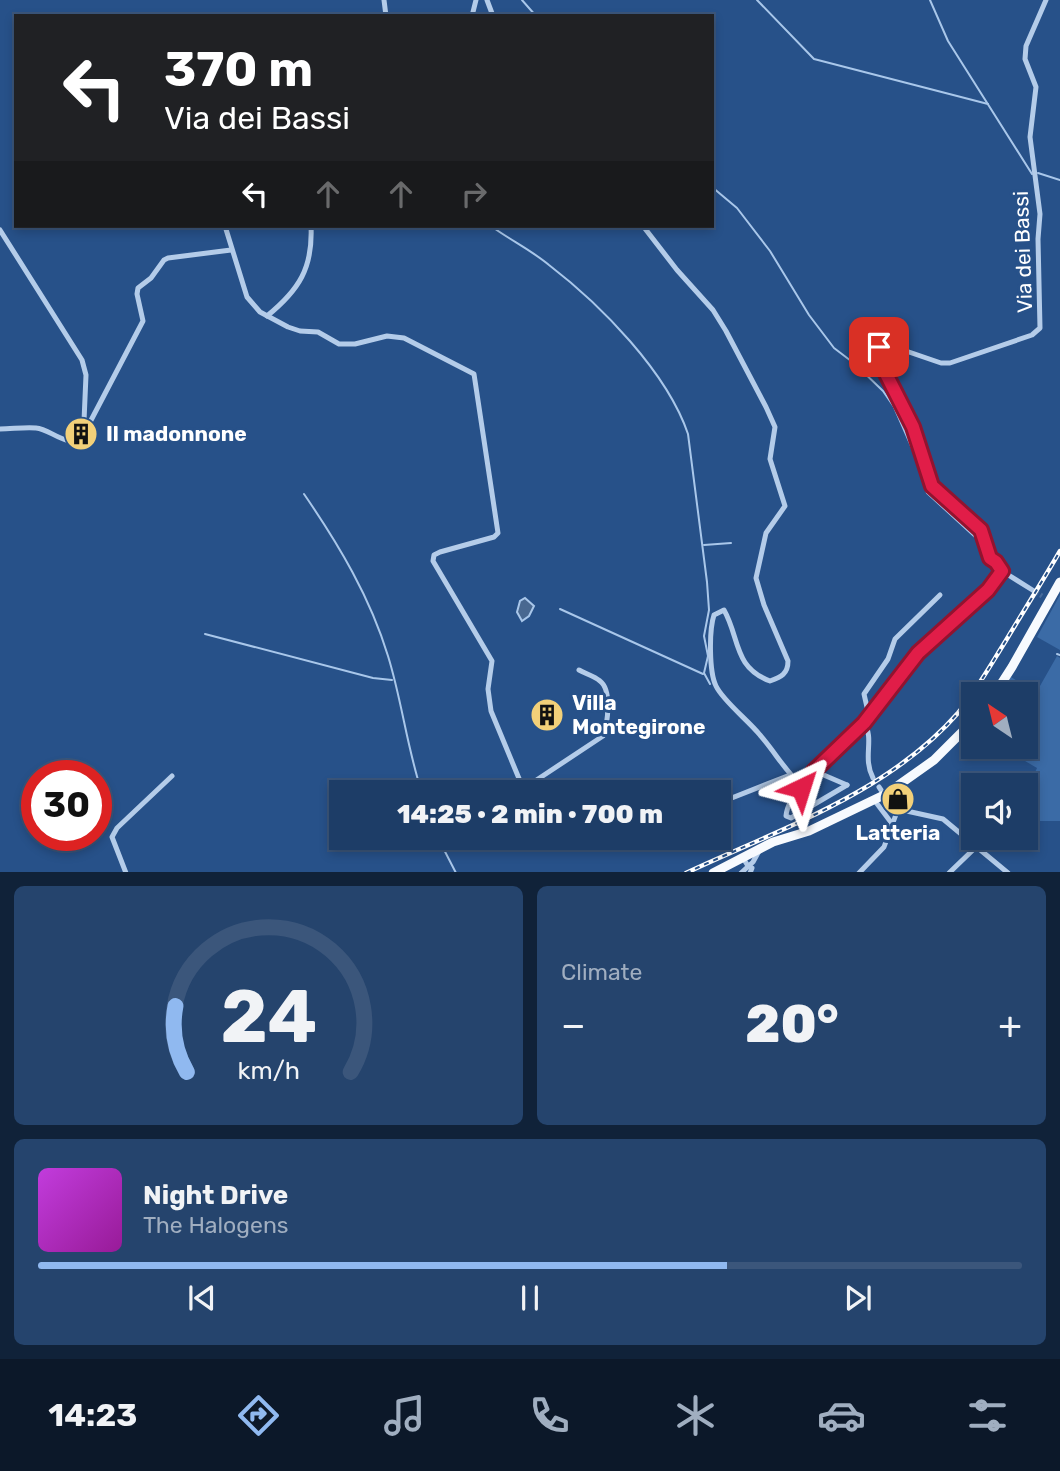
<!DOCTYPE html>
<meta charset="utf-8">
<style>
body{margin:0;font-family:Rubik,sans-serif;background:#25446d;color:#f1f3f6;height:100vh;display:flex;flex-direction:column;font-size:26px;white-space:nowrap}
*{box-sizing:border-box;margin:0}
p{font-size:23px;color:#a0aec0}
.icon{flex:none;width:38px;height:38px;fill:none;stroke:currentColor;stroke-width:2;stroke-linecap:round;stroke-linejoin:round}
.map{position:relative;height:872px;overflow:hidden}
.details{display:flex;flex-direction:column;gap:14px;padding:14px;background:#102239;flex:1}
.details>*{flex:none}
.hud{position:absolute;left:14px;top:14px;width:700px;height:214px;border-radius:0px;box-shadow:0 4px 10px #0003,0 0 0 2px #3b567b;background:#202124;color:#fff;overflow:hidden}
.needle{width:46px;rotate:325deg}
.buttons{position:absolute;left:961px;top:682px;display:grid;gap:14px}
.buttons a{display:grid;place-items:center;width:77px;height:77px;border-radius:0px;background:#1d3d67;box-shadow:0 4px 10px #0003,0 0 0 2px #3b567b;font-size:35px}
.speed{position:absolute;left:21px;top:760px;display:flex;gap:14px;font-size:35px;font-weight:700;text-align:center}
.speed>*{display:grid;place-content:center;width:91px;height:91px;border-radius:50%;background:#1d3d67;box-shadow:0 4px 10px #0003,0 0 0 2px #3b567b;line-height:1}
.speed .limit{border:10px solid #d22;background:#fff;color:#111}
.pin{position:absolute;display:grid;place-items:center;width:60px;height:60px;color:#fff;margin:-30px;border-radius:14px;box-shadow:0 4px 10px #0006}
.me{position:absolute;width:77px;margin:-38px;rotate:41deg;stroke-linejoin:round;filter:drop-shadow(0 0 5px #0008)}
.turn{display:flex;align-items:center;gap:24px;height:147px;padding:0 35px;font-size:32px}
.turn .icon{width:91px;height:91px;stroke-width:2.5}
.turn b{display:block;font-size:49px;line-height:60px}
.lanes{display:flex;align-items:center;height:66px;padding:0 35px;background:#0003;justify-content:center;gap:35px;direction:ltr}
.lanes .off{opacity:.35}
.big{font-size:52px;font-weight:800;line-height:1.1}
.details .tile{flex:1;display:flex;flex-direction:column;justify-content:center;gap:10px;min-width:0;padding:0 24px;border-radius:10px;background:#25446d}
.details .dial{align-items:center;gap:0}
.dial svg{height:182px;overflow:visible;fill:none;stroke:#3b567b;stroke-width:7;stroke-linecap:round;text-anchor:middle}
.dial text{fill:#f1f3f6;stroke:none}
.song{display:flex;align-items:center;gap:21px}
.cover{width:84px;height:84px;border-radius:10px;background:linear-gradient(135deg,hsl(290 70% 55%),hsl(300 70% 35%))}
.played{height:7px;border-radius:4px;background:linear-gradient(90deg,#90b9f0 70%,#3b567b 70%)}
.keys{display:flex;justify-content:space-around;direction:ltr}
.heat{display:flex;justify-content:space-between;align-items:center;font-size:38px;direction:ltr}
.details .tiles{flex:1;display:grid;gap:14px;grid-template-columns:1fr 1fr}
.tile:last-child{grid-column:span 2}
.trip{position:absolute;left:329px;top:780px;width:402px;height:70px;border-radius:0px;background:#1d3d67;box-shadow:0 4px 10px #0003,0 0 0 2px #3b567b;font-weight:800;line-height:70px;text-align:center}
.tab-bar{display:flex;height:112px;justify-content:space-around;align-items:center;background:#0c1829;color:#a0aec0}
.tab-bar .icon{width:49px;height:49px}
.tab-bar .active{color:#90b9f0}
.tab-bar b{font-size:32px;color:#f1f3f6}
.map>svg:first-child{display:block}
</style>
<div class="map">
<svg width="1060" height="873" viewBox="0 0 1060 873">
<rect width="100%" height="100%" fill="#275189"/>
<g fill="#3b6ba6">
<polygon points="1060,595 1060,650 1037,637"/>
<polygon points="1057,656 1060,658 1060,821 1026,821 1027,790 1037,768 1003,748 1026,747 1026,695 1000,695 1011,677 1036,693"/>
</g>
<polygon fill="#496890" stroke="#a9c7ea" stroke-width="2" points="525,598 534,606 529,616 522,621 517,612 520,601"/>
<g fill="none" stroke-linecap="round" stroke-linejoin="round">
<g stroke="#a9c7ea" stroke-width="2">
<polyline points="522,0 536,16"/>
<polyline points="757,0 814,59 988,104"/>
<polyline points="930,0 948,41 1032,174"/>
<polyline points="1038,173 1060,180"/>
<polyline points="712,187 737,208 770,251 809,315 834,348 855,364 883,391 894,407 915,455 927,493 975,537"/>
<path d="M491,226C510,240 531,250 549,265C601,305 667,372 688,434L707,582L709,610L704,636L708,656L704,673L710,684"/>
<path d="M304,494C339,545 370,597 388,656C402,701 407,748 422,793"/>
<polyline points="704,545 731,543"/>
<polyline points="560,609 703,674"/>
<polyline points="205,634 373,678 392,680"/>
<polyline points="1057,654 1060,655"/>
<polyline points="438,838 456,873"/>
</g>
<polyline stroke="#476b9b" stroke-width="5" stroke-dasharray="5 2.5" stroke-linecap="butt" points="1034,591 1042,596"/>
<g stroke="#b4cce9" stroke-width="5">
<polyline points="384,0 386,16"/>
<polyline points="487,0 493,16"/>
<polyline points="472,16 476,0"/>
<polyline points="225,226 247,297 260,312 288,327 300,331 318,332 339,344 355,344 387,336 404,338 474,374 498,533 494,537 440,552 434,555 433,561 492,661 488,689 491,711 525,793"/>
<path d="M643,226L677,270L713,310L726,331L766,407L775,427L770,459L785,506L766,533L756,578L764,605L788,661C788,674 781,677 770,681C733,667 740,638 724,610L714,615C709,630 709,672 716,686C723,701 749,721 760,735C775,752 785,771 802,786"/>
<polyline points="0,230 82,360 86,375 84,421 88,426"/>
<path d="M267,316C299,290 313,268 311,226"/>
<path d="M0,429C12,429 24,427 36,428C51,429 65,448 86,439L88,426L143,321L137,294L138,288L151,278L164,260L168,258L231,250"/>
<polyline points="1034,591 1002,571 996,562 990,558 981,530 932,486 913,427 875,350 879,347 906,351 941,363 950,363 1032,335 1040,328 1038,239 1040,214 1030,137 1036,87 1025,59 1026,46 1046,0"/>
<polyline points="869,716 864,694 888,659 895,639 940,595"/>
<path d="M864,723C875,739 862,757 873,778"/>
<polyline points="819,773 847,785"/>
<path d="M847,785L791,818L786,816C788,786 845,745 864,722C886,697 904,666 929,642C954,619 982,600 1002,571"/>
<polyline points="879,787 893,808 943,819 1008,873"/>
<path d="M524,792L526,787L603,736C608,723 612,690 600,681C594,676 586,674 579,670"/>
<polyline points="875,801 893,825"/>
<polyline points="719,803 790,775"/>
<polyline points="743,858 748,866 752,868 750,873"/>
<polyline points="126,873 112,837 117,828 172,776"/>
<polyline points="741,873 753,862 759,851"/>
<polyline points="859,873 884,847 898,809"/>
<polyline points="949,873 977,846"/>
</g>
<g stroke="#f7fafe" stroke-width="9">
<polyline points="994,695 1012,667 1060,582"/>
<polyline points="713,873 773,842 809,831 886,794 934,760 973,721"/>
</g>
<defs>
<path id="rail" d="M686,873C780,829 888,793 958,713C976,691 990,666 1005,642C1023,612 1042,582 1060,551"/>
</defs>
<use href="#rail" stroke="#fff" stroke-width="4.5"/>
<use href="#rail" stroke="#275189" stroke-width="2" stroke-dasharray="5" stroke-linecap="butt"/>
</g>
<g fill="none" stroke-linecap="round" stroke-linejoin="round">
<defs>
<polyline id="route" points="801,788 814,771 864,723 918,653 988,590 1002,571 996,562 990,558 981,530 932,486 913,427 876,354 875,350 879,347"/>
</defs>
<use href="#route" stroke="#92132f" stroke-width="18"/>
<use href="#route" stroke="#e11d48" stroke-width="12"/>
</g>
<defs>
<symbol id="building-disc" viewBox="-11 -11 22 22"><circle r="9.5" fill="#f2d079" stroke="#275189"/><path d="M-4-6H4V6H1V3H-1V6H-4ZM-2.5-4.3h1.7v1.8h-1.7ZM.8-4.3h1.7v1.8H.8ZM-2.5-1h1.7V.8h-1.7ZM.8-1h1.7V.8H.8Z" fill="#111"/></symbol>
<symbol id="shop-disc" viewBox="-11 -11 22 22"><circle r="9.5" fill="#f2d079" stroke="#275189"/><path d="M-5-2.5h2.3a2.7 3.5 0 0 1 5.4 0H5L5.5 6h-11ZM-1.5-2.5h3a1.5 2.3 0 0 0-3 0Z" fill="#111"/></symbol>
</defs>
<g fill-rule="evenodd">
<use href="#building-disc" x="62" y="415" width="38" height="38"/>
<use href="#building-disc" x="528" y="696" width="38" height="38"/>
<use href="#shop-disc" x="879" y="780" width="38" height="38"/>
</g>
<g text-anchor="middle" stroke-width="6" stroke-linejoin="round" paint-order="stroke">
<g font-size="21" fill="#fff" stroke="#275189">
<text transform="translate(1023 252) rotate(-92)" y="7">Via dei Bassi</text>
</g>
<g font-size="21" font-weight="bold" fill="#fff" stroke="#275189" text-anchor="start">
<text x="106" y="441">Il madonnone</text>
<text x="572" y="710">Villa<tspan x="572" dy="24">Montegirone</tspan></text>
<text x="898" y="840" text-anchor="middle">Latteria</text>
</g>
</g>
</svg>
<div class="buttons">
<a><svg class="needle" viewBox="-14 -14 28 28"><path d="M0-13l5 13h-10z" fill="#e53935"/><path d="M0 13l5-13h-10z" fill="#a0aec0"/></svg></a>
<a><svg class="icon" aria-label="sound" viewBox="0 0 24 24"><path d="M4 9h4l5-4v14l-5-4H4zM17 9q2 3 0 6"/></svg></a>
</div>
<div class="speed"><div class="limit">30</div></div>
<div class="pin" style="left:879px;top:347px;background:#d93025"><svg class="icon" aria-label="arrive" viewBox="0 0 24 24"><path d="M6 21V4h12l-3 4 3 4H6"/></svg></div>
<svg class="me" style="left:801px;top:788px" viewBox="-20 -20 40 40"><path d="M0-17L14 15 0 8-14 15z" fill="#e11d48" stroke="#fff" stroke-width="4"/></svg>
<div class="trip">14:25 · 2 min · 700 m</div>
<div class="hud">
<div class="turn"><svg class="icon" aria-label="left" viewBox="0 0 24 24"><path d="M17 20v-9H6M10 6l-5 5 5 5"/></svg><div><b>370 m</b>Via dei Bassi</div></div>
<div class="lanes"><svg class="icon" aria-label="left" viewBox="0 0 24 24"><path d="M17 20v-9H6M10 6l-5 5 5 5"/></svg><svg class="icon off" aria-label="ahead" viewBox="0 0 24 24"><path d="M12 20V5M6 11l6-6 6 6"/></svg><svg class="icon off" aria-label="ahead" viewBox="0 0 24 24"><path d="M12 20V5M6 11l6-6 6 6"/></svg><svg class="icon off" aria-label="right" viewBox="0 0 24 24"><path d="M7 20v-9h11M14 6l5 5-5 5"/></svg></div>
</div>
</div>
<section class="details">
<div class="tiles">
<div class="tile dial"><svg viewBox="0 0 100 80">
<path d="M14 69A42 42 0 1 1 86 69"/>
<path d="M14 69A42 42 0 0 1 9 40" stroke="#90b9f0"/>
<text x="50" y="56" font-size="32" font-weight="700">24</text>
<text x="50" y="72" font-size="11">km/h</text>
</svg></div>
<div class="tile"><p>Climate</p>
<div class="heat"><a>−</a><b class="big">20°</b><a>+</a></div>
</div>
<div class="tile">
<div class="song"><i class="cover"></i><div><b>Night Drive</b><p>The Halogens</p></div></div>
<div class="played"></div>
<div class="keys"><svg class="icon" aria-label="previous" viewBox="0 0 24 24"><path d="M18 5L8 12l10 7zM5 5v14"/></svg><svg class="icon" aria-label="pause" viewBox="0 0 24 24"><path d="M8 5v14M16 5v14"/></svg><svg class="icon" aria-label="next" viewBox="0 0 24 24"><path d="M6 5l10 7-10 7zM19 5v14"/></svg></div>
</div>
</div>
</section>
<nav class="tab-bar">
<b>14:23</b>
<svg class="icon active" aria-label="directions" viewBox="0 0 24 24"><path d="M12 3l9 9-9 9-9-9zM9 14v-3h6M13 9l2 2-2 2"/></svg>
<svg class="icon" aria-label="music" viewBox="0 0 24 24"><path d="M9 18V5l10-2v13"/><circle cx="6" cy="18" r="3"/><circle cx="16" cy="16" r="3"/></svg>
<svg class="icon" aria-label="phone" viewBox="0 0 24 24"><path d="M5 4h4l2 5-3 2q2 4 5 5l2-3 5 2v4C11 20 4 13 5 4z"/></svg>
<svg class="icon" aria-label="climate" viewBox="0 0 24 24"><path d="M12 3v18M4 7l16 10M4 17L20 7"/></svg>
<svg class="icon" aria-label="car" viewBox="0 0 24 24"><path d="M5 17H2v-5l4-1 3-4h7l3 4 3 1v5h-3M9 17h6M6 11h13"/><circle cx="7" cy="17" r="2"/><circle cx="17" cy="17" r="2"/></svg>
<svg class="icon" aria-label="filters" viewBox="0 0 24 24"><path d="M4 7h16M4 17h16"/><circle cx="9" cy="7" r="2"/><circle cx="15" cy="17" r="2"/></svg>
</nav>
